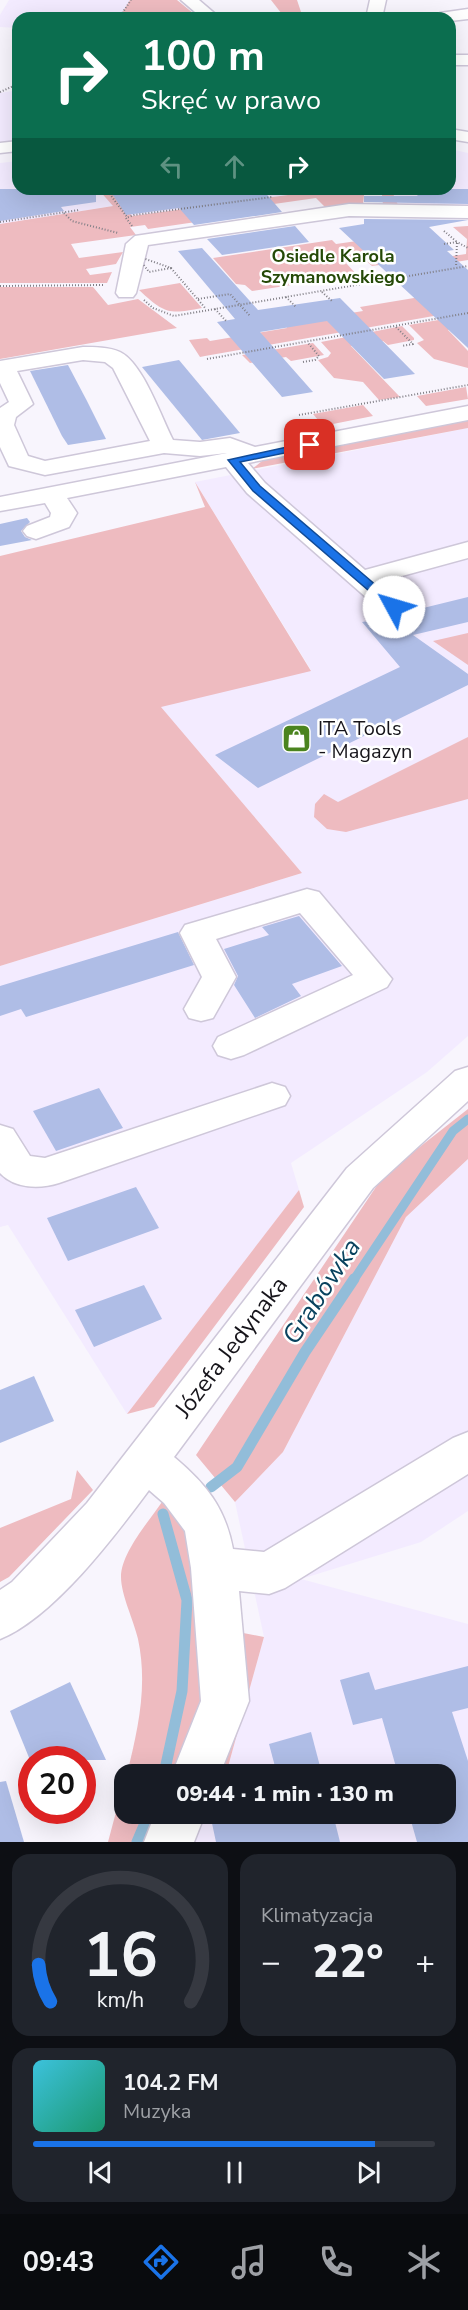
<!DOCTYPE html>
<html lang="pl">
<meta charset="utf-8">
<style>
body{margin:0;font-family:"Nunito Sans",sans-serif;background:#20242c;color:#f1f3f6;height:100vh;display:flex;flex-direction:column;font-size:22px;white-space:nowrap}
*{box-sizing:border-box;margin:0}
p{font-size:20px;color:#9ea1a6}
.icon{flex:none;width:33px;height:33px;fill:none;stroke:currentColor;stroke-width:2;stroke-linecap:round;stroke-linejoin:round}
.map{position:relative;height:1842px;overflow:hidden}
.sheet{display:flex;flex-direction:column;gap:12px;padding:12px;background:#0d0f14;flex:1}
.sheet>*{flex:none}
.banner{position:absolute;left:12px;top:12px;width:444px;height:183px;border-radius:18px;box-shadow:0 6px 24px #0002;background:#0b6e4f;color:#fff;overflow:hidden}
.speed{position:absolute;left:18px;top:1746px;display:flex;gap:12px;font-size:30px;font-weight:700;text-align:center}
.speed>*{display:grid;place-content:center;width:78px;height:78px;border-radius:50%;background:#171b24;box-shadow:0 6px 24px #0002;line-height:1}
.speed .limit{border:9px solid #d22;background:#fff;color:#111}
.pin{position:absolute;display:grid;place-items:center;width:51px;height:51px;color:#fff;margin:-26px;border-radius:12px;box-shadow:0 3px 9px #0006}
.me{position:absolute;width:66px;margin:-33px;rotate:309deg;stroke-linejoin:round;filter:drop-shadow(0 0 4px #0008)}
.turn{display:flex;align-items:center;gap:21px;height:126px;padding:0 30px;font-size:27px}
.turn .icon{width:78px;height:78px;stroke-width:2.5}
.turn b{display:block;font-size:42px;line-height:51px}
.lanes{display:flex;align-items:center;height:57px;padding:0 30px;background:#0003;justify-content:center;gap:30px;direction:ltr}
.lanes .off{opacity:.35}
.big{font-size:45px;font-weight:800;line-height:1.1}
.sheet .tile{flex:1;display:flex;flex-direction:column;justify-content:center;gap:9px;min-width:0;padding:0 21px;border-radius:18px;background:#20242c}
.sheet .dial{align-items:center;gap:0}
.dial svg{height:156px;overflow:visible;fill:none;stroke:#363941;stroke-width:7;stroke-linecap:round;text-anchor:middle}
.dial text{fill:#f1f3f6;stroke:none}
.song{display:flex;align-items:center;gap:18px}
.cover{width:72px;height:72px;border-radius:9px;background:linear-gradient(135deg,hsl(190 70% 55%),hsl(160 70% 35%))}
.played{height:6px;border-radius:3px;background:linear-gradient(90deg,#1a73e8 85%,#363941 85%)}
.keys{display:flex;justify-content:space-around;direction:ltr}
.heat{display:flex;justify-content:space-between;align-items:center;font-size:33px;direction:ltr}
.sheet .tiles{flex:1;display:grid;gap:12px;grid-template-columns:1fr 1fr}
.tile:last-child{grid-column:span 2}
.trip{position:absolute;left:114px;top:1764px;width:342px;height:60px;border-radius:18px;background:#171b24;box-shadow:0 6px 24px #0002;font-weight:800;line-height:60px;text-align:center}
.dock{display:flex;height:96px;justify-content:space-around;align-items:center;background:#090b0e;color:#9ea1a6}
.dock .icon{width:42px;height:42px}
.dock .on{color:#1a73e8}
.dock b{font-size:27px;color:#f1f3f6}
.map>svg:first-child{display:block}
</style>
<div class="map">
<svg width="468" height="1842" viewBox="0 0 468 1842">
<rect width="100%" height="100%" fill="#f8f5fd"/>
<g fill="#f3ebff">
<polygon points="9,0 130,0 119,18 18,18 18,28 0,27 0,15"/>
<polygon points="18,90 18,143 0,146 0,93"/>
<polygon points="450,149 468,153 468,208 398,205 391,189 450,189"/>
<polygon points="18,161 18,189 333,189 122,217 113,206 0,224 0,163"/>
<polygon points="468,428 468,1036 427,1072 291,1163 299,1190 127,1414 8,1225 0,1227 0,966 302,873 160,706 311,670 195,482"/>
<polygon points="468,1159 468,1511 421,1542 301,1579 468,1624 468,1842 191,1842 198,1814 446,1814 446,1774 226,1774 264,1637 235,1502 283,1452 406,1217"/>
</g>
<g fill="#eebbc0">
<polygon points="130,0 177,0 199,18 119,18"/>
<polygon points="271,0 297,0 303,18 285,18"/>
<polygon points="98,189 114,189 132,216 333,189 391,189 398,205 383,205 382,195 364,195 363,204 327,209 316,198 260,206 264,212 148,229 145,225 130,227 136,235 71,244 79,258 123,252 116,264 86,269 90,275 112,272 107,283 0,283 0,224 113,206"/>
<polygon points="468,226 468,260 401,271 394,263 372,266 365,260 346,263 357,275 252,291 245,285 236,284 213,258 332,240 336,244 399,235 426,260 466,254 467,239 453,227"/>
<path d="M180,283L202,308C168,315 164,313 139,290Z"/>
<polygon points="0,287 93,287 108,305 138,299 177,328 0,359"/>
<polygon points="468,289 468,310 205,356 200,357 189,340 207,338 210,341 287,328 285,324 363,311 360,307"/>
<polygon points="468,315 448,330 468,351 468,368 434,359 417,343 424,340 409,325"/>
<polygon points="402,326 414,338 414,340 388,345 383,341 351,346 400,397 379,400 363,382 334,378 318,360 328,357 331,353 321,342"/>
<polygon points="313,343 324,355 291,361 286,357 250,363 242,355"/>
<polygon points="466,387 468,399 426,406 417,396"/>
<polygon points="363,405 373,416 323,426 313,414"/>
<polygon points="468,416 468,428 252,469 267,457"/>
<polygon points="195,482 311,671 161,707 302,873 0,966 0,556 205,507"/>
<polygon points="468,633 468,665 433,641"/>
<polygon points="468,737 468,799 346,832 327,829 314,817 315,804 324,794 338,802"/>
<polygon points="468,1109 468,1159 406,1217 283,1452 235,1502 196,1455 384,1175"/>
<polygon points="299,1190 304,1207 154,1407 127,1414"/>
<polygon points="77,1470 93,1490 9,1577 0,1582 0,1528 71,1499"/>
<path d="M162,1502L172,1505L187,1531L228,1630L264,1637L226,1774H127C138,1729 148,1686 138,1639C134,1621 121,1595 121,1577C121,1553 149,1521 162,1502Z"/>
<polygon points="124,1782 124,1814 198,1814 191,1842 108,1842"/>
</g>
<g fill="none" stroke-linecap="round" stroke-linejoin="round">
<polyline stroke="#92bdd9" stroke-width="9" points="353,1281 453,1131 468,1119"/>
<g stroke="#92bdd9" stroke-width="11">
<polyline points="211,1487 237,1467 305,1352 354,1279"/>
<polyline points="163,1514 187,1600 182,1691 164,1774"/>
<polyline points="137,1842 149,1814"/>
</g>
</g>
<g fill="#afbde6">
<polygon points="0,189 96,189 96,202 61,207 64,211 0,221"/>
<polygon points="109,189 262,189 282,212 194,225 179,208 126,215"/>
<polygon points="410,189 468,189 468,204 364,202 364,196 418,196"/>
<polygon points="364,219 468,220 429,227 454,250 447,251 468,270 468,348 339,228 364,224"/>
<polygon points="295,226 309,242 222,255 207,239"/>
<polygon points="202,248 258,310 340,298 415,374 384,379 327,321 260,332 313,392 282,397 217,322 235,319 178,251"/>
<polygon points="179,360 240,433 202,440 142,367"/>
<polygon points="68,365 87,401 106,439 68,445 62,436 30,371"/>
<polygon points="27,518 30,522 21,531 25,537 32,540 0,546 0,524"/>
<polygon points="468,597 468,622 413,635 468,674 468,685 258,788 215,755 400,667 362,622 404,615 407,612"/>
<polygon points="299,916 342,966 292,984 301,996 255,1018 234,985 238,976 224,949 269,935 262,927"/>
<polygon points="178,932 194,965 26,1017 21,1009 0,1016 0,986"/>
<polygon points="99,1088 123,1128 56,1151 33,1111"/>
<polygon points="136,1187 159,1228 68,1261 47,1218"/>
<polygon points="144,1285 162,1319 94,1347 75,1310"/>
<polygon points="34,1376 54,1421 0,1443 0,1390"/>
<polygon points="468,1666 468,1708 452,1712 468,1761 468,1842 417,1842 409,1814 446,1814 446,1774 398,1774 382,1718 353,1725 340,1680 369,1672 375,1690"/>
<polygon points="70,1682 106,1760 30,1760 10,1711"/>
<polygon points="311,1732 322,1774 277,1774 269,1744"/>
<polygon points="6,1781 24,1842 0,1842 0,1782"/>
<polygon points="210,1814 333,1814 340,1842 216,1842"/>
</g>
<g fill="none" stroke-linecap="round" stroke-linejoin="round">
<defs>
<g id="minor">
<polygon points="181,0 199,0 220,18 202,18"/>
<polygon points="370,0 386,0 382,18 366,18"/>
<polygon points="468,9 468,19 450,21 450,18 432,18 440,13"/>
<rect x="450" y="55" width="18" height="10"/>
<polygon points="450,129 468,132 468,142 450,139"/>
<polygon points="18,141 18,151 0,153 0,143"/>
<polygon points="349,204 468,206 468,218 349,216 148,245 136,293 133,297 119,297 116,293 126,244 135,236"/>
<path d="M83,347C95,347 109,347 120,352C143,363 161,417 173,440L200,442L230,438L255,447L468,406V420L248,463L265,483L365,570L468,542V558L380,582L407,607L404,613L394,615L384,613L247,493L226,467L67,498L77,513L69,527L36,539L27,536L23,531L27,526L50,517L51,513L45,503L0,511V497L227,453L200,456L164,453L45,475L9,466L0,447V408L9,402L0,383V361ZM83,360L105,362L113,368L150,441L45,461L28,456L14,425L16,417L33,404L17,371Z"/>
<polygon points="307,889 319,892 392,979 387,987 244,1055 231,1059 218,1055 213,1046 218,1037 353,975 300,913 216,939 236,977 213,1018 201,1021 189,1018 184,1009 202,977 180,933 185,925"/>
<path d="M468,1067V1101L373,1188L174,1457C206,1484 225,1507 233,1549L264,1552L453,1438L468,1432V1474L285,1588L269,1594L239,1591L249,1701L220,1774H172L201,1701L191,1568L185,1531L164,1503L149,1490C115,1536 53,1618 0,1639V1590L12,1582L87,1503L347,1168L455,1071Z"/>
<path d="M272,1083L285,1087L290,1096L285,1105L59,1183C40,1189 15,1189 0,1173V1125L13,1129L30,1156L45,1158Z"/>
<polygon points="155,1814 205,1814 194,1842 144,1842"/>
</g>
</defs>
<use href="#minor" stroke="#cec7d9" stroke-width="3"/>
<g stroke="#817f86" stroke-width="2" stroke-dasharray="1 2" stroke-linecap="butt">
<polyline points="119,18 131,0"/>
<polyline points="0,92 18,84"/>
<polyline points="106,189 127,217"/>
<polyline points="64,213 72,221 118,233"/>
<polyline points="0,222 79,210"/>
<polyline points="132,226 126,218 134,215 272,197"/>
<polyline points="444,231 457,242 456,267"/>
<polyline points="444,244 457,242 468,248"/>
<polygon points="137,256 171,268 149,272"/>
<polyline points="171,268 206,309"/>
<polyline points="0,286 104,285"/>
<polyline points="322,292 332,301"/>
<polyline points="286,297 296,307"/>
<polyline points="198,299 230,294 250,316"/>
<polyline points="144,300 153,308 174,316 468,266"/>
<polyline points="215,309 227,322"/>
<polyline points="396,327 413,344 402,346"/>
<polyline points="207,359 468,313"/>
<polyline points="303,362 315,360 319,356 308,343"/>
<polyline points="299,415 468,385"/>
</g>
<use href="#minor" fill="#fff" fill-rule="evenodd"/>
</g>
<polygon fill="#1a73e8" stroke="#114b97" stroke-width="1.5" points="310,442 314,443 314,447 240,462 260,486 398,604 398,609 390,609 253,491 228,460"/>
<defs>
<symbol id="shop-square" viewBox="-11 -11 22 22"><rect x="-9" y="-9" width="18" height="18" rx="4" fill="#4b841f" stroke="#fff"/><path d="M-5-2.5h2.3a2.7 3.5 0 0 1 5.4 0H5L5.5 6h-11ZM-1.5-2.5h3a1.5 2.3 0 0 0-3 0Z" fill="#fff"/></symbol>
</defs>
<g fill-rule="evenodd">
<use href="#shop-square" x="280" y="722" width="33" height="33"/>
</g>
<g text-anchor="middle" stroke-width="5" stroke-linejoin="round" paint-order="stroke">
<g font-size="18" font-weight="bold" fill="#254907" stroke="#fff">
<text x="333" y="262">Osiedle Karola<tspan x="333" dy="21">Szymanowskiego</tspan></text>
</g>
<g font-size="20" fill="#16141a" stroke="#fff" text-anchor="start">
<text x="318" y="735">ITA Tools<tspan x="318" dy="23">- Magazyn</tspan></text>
</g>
<g font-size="24" fill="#16141a" stroke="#fff">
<text transform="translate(231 1347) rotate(-53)" y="8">Józefa Jedynaka</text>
</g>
<g font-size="26" font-style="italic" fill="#09425e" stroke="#fff">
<text transform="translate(321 1291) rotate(-57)" y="9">Grabówka</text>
</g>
</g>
</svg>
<div class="speed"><div class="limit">20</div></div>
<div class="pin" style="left:310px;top:445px;background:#d93025"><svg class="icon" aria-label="arrive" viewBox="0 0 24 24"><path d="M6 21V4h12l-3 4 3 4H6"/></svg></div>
<svg class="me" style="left:394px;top:607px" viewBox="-20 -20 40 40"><circle r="19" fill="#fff"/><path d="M0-13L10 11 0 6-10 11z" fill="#1a73e8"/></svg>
<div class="trip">09:44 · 1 min · 130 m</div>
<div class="banner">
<div class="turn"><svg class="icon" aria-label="right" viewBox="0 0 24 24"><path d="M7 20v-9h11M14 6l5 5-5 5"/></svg><div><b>100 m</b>Skręć w prawo</div></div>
<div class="lanes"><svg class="icon off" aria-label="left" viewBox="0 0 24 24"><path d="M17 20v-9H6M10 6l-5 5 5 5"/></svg><svg class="icon off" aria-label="ahead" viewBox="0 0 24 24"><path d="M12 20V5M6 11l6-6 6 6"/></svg><svg class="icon" aria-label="right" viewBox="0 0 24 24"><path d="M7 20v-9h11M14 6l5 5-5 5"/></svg></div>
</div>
</div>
<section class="sheet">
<div class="tiles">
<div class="tile dial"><svg viewBox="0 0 100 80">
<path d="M14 69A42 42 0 1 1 86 69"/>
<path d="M14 69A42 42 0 0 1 8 50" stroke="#1a73e8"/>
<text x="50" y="56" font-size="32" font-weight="700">16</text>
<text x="50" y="72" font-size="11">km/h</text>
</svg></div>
<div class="tile"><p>Klimatyzacja</p>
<div class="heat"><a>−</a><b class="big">22°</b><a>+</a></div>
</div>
<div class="tile">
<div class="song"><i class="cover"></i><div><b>104.2 FM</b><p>Muzyka</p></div></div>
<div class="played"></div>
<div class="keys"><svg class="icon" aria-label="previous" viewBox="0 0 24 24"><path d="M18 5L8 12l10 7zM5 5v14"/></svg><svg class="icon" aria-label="pause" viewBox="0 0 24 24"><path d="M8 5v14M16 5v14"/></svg><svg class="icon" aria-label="next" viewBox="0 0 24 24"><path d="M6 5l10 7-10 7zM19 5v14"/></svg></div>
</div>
</div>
</section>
<nav class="dock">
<b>09:43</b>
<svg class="icon on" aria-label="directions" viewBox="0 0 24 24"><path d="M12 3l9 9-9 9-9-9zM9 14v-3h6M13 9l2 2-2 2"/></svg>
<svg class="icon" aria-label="music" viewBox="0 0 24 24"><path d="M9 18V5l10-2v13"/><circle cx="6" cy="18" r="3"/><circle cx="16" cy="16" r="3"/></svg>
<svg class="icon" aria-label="phone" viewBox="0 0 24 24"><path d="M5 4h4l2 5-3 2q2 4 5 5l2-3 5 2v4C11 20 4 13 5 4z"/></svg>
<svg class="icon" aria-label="climate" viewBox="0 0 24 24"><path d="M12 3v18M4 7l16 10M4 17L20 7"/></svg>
</nav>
